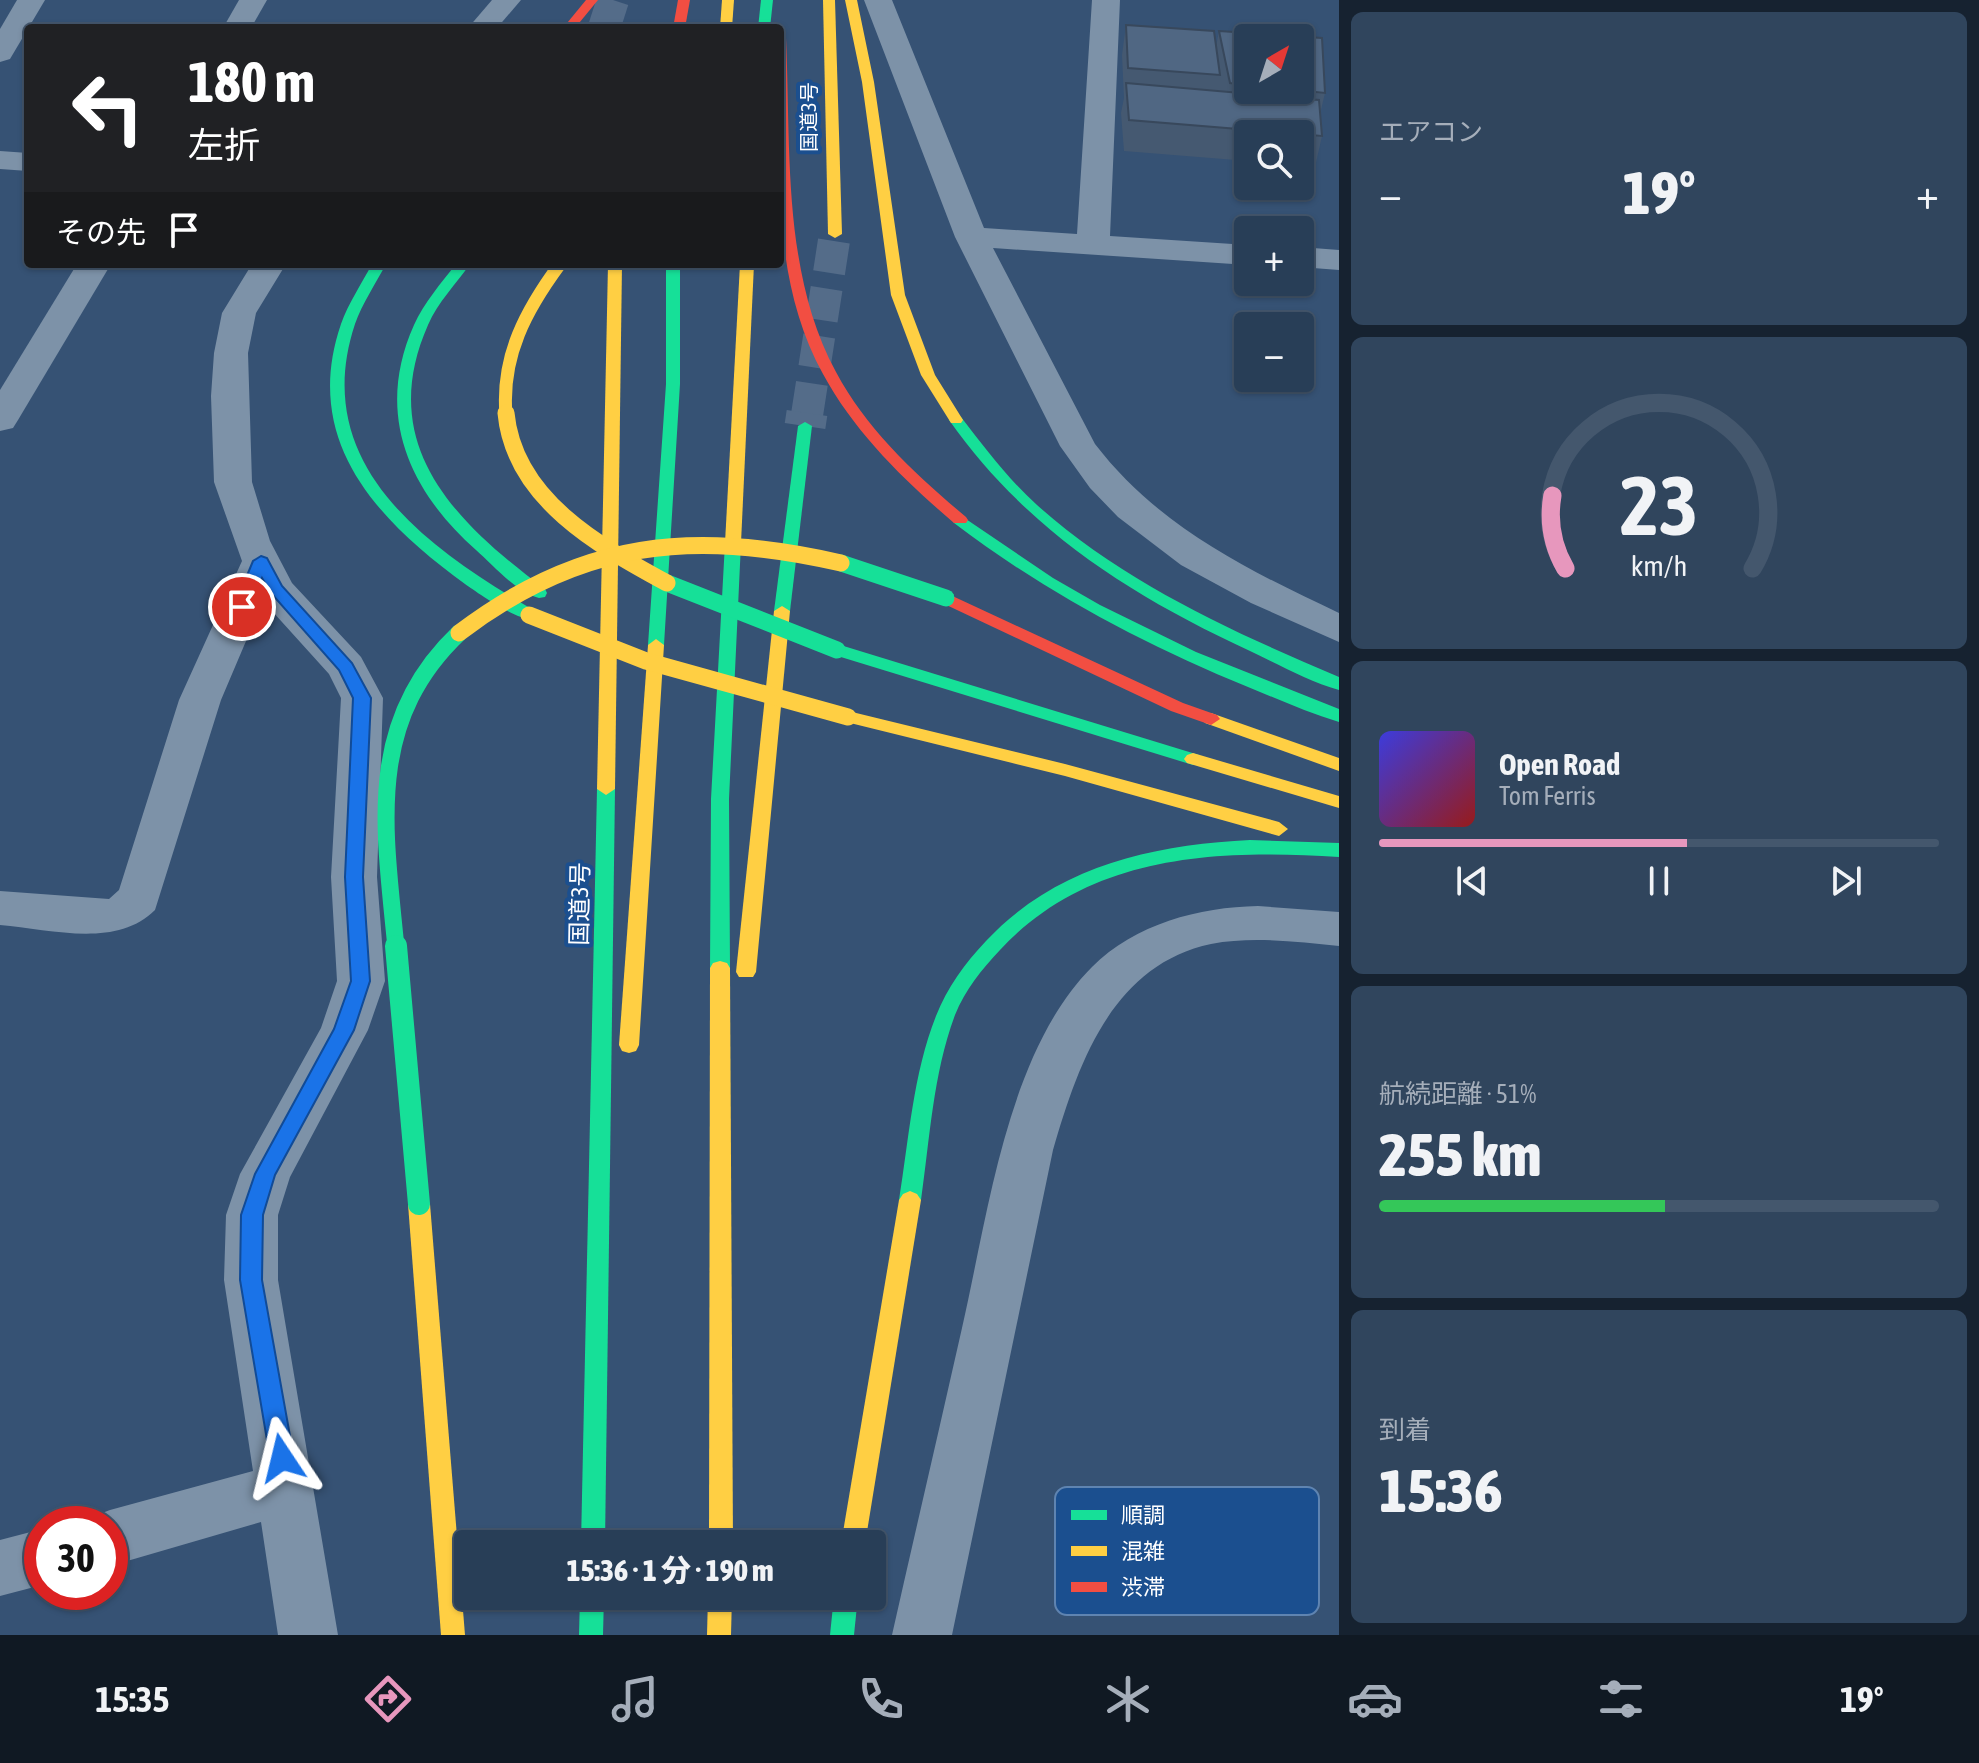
<!DOCTYPE html>
<html lang="ja">
<meta charset="utf-8">
<style>
body{margin:0;font-family:"Asap Condensed","Noto Sans JP",sans-serif;background:#30455d;color:#f1f3f6;height:100vh;display:flex;flex-direction:column;font-size:30px;white-space:nowrap}
*{box-sizing:border-box;margin:0}
p{font-size:26px;color:#a5aeba}
.icon{flex:none;width:44px;height:44px;fill:none;stroke:currentColor;stroke-width:2;stroke-linecap:round;stroke-linejoin:round}
.map{position:relative;flex:1;overflow:hidden}
.side{display:flex;flex-direction:column;gap:12px;padding:12px;background:#162230;width:640px}
.side>*{flex:none}
.top-card{position:absolute;left:24px;top:24px;width:760px;height:244px;border-radius:8px;box-shadow:0 2px 6px #0004,0 0 0 2px #44576d;background:#202124;color:#fff;overflow:hidden}
.needle{width:52px;rotate:39deg}
.tools{position:absolute;left:1234px;top:24px;display:grid;gap:16px}
.tools a{display:grid;place-items:center;width:80px;height:80px;border-radius:8px;background:#283e57;box-shadow:0 2px 6px #0004,0 0 0 2px #44576d;font-size:40px}
.speed{position:absolute;left:24px;top:1506px;display:flex;gap:16px;font-size:40px;font-weight:700;text-align:center}
.speed>*{display:grid;place-content:center;width:104px;height:104px;border-radius:50%;background:#283e57;box-shadow:0 2px 6px #0004,0 0 0 2px #44576d;line-height:1}
.speed .limit{border:12px solid #d22;background:#fff;color:#111}
.pin{position:absolute;display:grid;place-items:center;width:68px;height:68px;color:#fff;margin:-34px;border:4px solid #fff;border-radius:50%;box-shadow:0 2px 8px #0007}
.me{position:absolute;width:88px;margin:-44px;rotate:350deg;stroke-linejoin:round;filter:drop-shadow(0 0 6px #0008)}
.turn{display:flex;align-items:center;gap:28px;height:168px;padding:0 32px;font-size:36px}
.turn .icon{width:104px;height:104px;stroke-width:2.5}
.turn b{display:block;font-size:56px;line-height:68px}
.then{display:flex;align-items:center;height:76px;padding:0 32px;background:#0003;gap:16px;font-size:30px}
.big{font-size:60px;font-weight:800;line-height:1.1}
.side .tile{flex:1;display:flex;flex-direction:column;justify-content:center;gap:12px;min-width:0;padding:0 28px;border-radius:12px;background:#30455d}
.side .dial{align-items:center;gap:0}
.dial svg{height:208px;overflow:visible;fill:none;stroke:#44576d;stroke-width:7;stroke-linecap:round;text-anchor:middle}
.dial text{fill:#f1f3f6;stroke:none}
.song{display:flex;align-items:center;gap:24px}
.cover{width:96px;height:96px;border-radius:12px;background:linear-gradient(135deg,hsl(240 70% 55%),hsl(0 70% 35%))}
.played{height:8px;border-radius:4px;background:linear-gradient(90deg,#e797bd 55%,#44576d 55%)}
.keys{display:flex;justify-content:space-around;direction:ltr}
.heat{display:flex;justify-content:space-between;align-items:center;font-size:44px;direction:ltr}
.charge{height:12px;border-radius:6px;background:linear-gradient(90deg,#34c759 51%,#44576d 0)}
.trip{position:absolute;left:454px;top:1530px;width:432px;height:80px;border-radius:8px;background:#283e57;box-shadow:0 2px 6px #0004,0 0 0 2px #44576d;font-weight:800;line-height:80px;text-align:center}
.menu{display:flex;height:128px;justify-content:space-around;align-items:center;background:#101923;color:#a5aeba}
.menu .icon{width:56px;height:56px}
.menu .current{color:#e797bd}
.menu b{font-size:36px;color:#f1f3f6}
main{display:flex;flex:1;min-height:0}
.map>svg:first-child{display:block}
</style>
<main>
<div class="map">
<svg width="1339" height="1635" viewBox="0 0 1339 1635">
<rect width="100%" height="100%" fill="#365274"/>
<g fill="none" stroke-linecap="round" stroke-linejoin="round">
<g stroke="#546c89" stroke-width="32" stroke-dasharray="32 16" stroke-linecap="butt">
<polyline points="604,28 613,0"/>
<polyline points="807,415 835,234"/>
</g>
<polyline stroke="#546c89" stroke-width="41" stroke-dasharray="41 20" stroke-linecap="butt" points="805,426 807,413"/>
<g fill="#7d92a8" fill-rule="evenodd">
<polygon points="17,0 45,0 10,59 0,62 0,29"/>
<polygon points="239,0 267,0 251,28 223,28"/>
<polygon points="492,0 521,0 497,28 468,28"/>
<path d="M864,0H892L984,228L1077,234L1092,0H1120L1110,236L1248,245V265L993,248L1095,444C1159,527 1246,569 1339,613V642L1251,603L1181,565L1118,517L1090,488L1060,446L955,237Z"/>
<polygon points="0,151 28,153 28,171 0,169"/>
<polygon points="1300,247 1339,250 1339,270 1300,267"/>
<polygon points="77,264 111,264 18,420 13,428 0,431 0,390"/>
<path d="M252,264H286L256,313L248,353L252,482L270,541L292,583L361,657L383,698L377,877L385,981L368,1030L290,1177L278,1215V1280L338,1635H278L261,1522L110,1566V1524H87L89,1518L110,1510L253,1471L224,1280L226,1215L240,1174L321,1028L337,981L331,877L341,698L329,674L263,601L221,700L155,910C116,949 50,929 0,925V891L109,899L119,890L179,700L242,561L214,482L211,396L214,353L222,313Z"/>
<path d="M1258,906L1339,912V946C1297,942 1253,936 1211,944C1112,965 1078,1064 1053,1150L952,1635H892C915,1533 939,1430 962,1328C988,1215 1007,1052 1092,967C1135,924 1199,907 1258,906Z"/>
<polygon points="42,1529 42,1585 0,1596 0,1540"/>
</g>
<g fill="#16e098" fill-rule="evenodd">
<polygon points="761,0 773,0 770,28 758,28"/>
<path d="M372,264H386C376,283 362,304 355,324C308,466 429,549 535,611L537,615L535,619C520,623 478,593 465,584C377,520 301,441 341,324C348,304 362,283 372,264Z"/>
<path d="M456,264H470C456,284 438,302 428,325C375,445 455,522 545,589L547,593L545,597L539,598C516,592 493,565 476,550C407,489 375,412 414,325C424,303 441,283 456,264Z"/>
<polygon points="666,264 680,264 680,384 664,645 656,651 648,645 666,384"/>
<path d="M956,416L961,417C985,448 1008,479 1037,505C1124,583 1233,632 1339,677V690C1308,681 1278,664 1250,651C1129,595 1026,529 949,420Z"/>
<polygon points="805,422 812,426 790,611 782,616 774,611 798,426"/>
<path d="M960,515L1053,578L1100,605L1196,652L1339,709V722C1308,713 1278,699 1248,687C1142,644 1045,592 954,523L952,520L954,517Z"/>
<polygon points="733,538 741,543 729,799 730,968 727,973 713,973 710,968 711,799 725,543"/>
<polygon points="837,644 1199,755 1202,759 1193,765 831,654 829,650"/>
<polygon points="606,783 615,789 605,1544 581,1544 597,789"/>
<path d="M1250,840L1339,843V857C1217,849 1089,854 1000,950C982,969 965,990 955,1015C933,1074 930,1138 921,1200L917,1206L910,1209L903,1206L899,1200C909,1139 913,1074 936,1016C947,988 965,963 986,941C1056,866 1152,845 1250,840Z"/>
<polygon points="580,1596 604,1596 603,1635 579,1635"/>
<polygon points="834,1596 858,1596 854,1635 830,1635"/>
</g>
<g fill="#ffcf43" fill-rule="evenodd">
<polygon points="722,0 734,0 732,28 720,28"/>
<polygon points="823,0 835,0 842,234 835,238 828,234"/>
<polygon points="845,0 857,0 874,82 905,295 935,375 963,420 961,423 951,423 921,375 891,295 862,82"/>
<polygon points="608,264 622,264 615,789 606,795 597,789"/>
<polygon points="740,264 754,264 741,543 733,548 725,543"/>
<polygon points="782,606 790,611 756,972 753,977 739,977 736,972 774,611"/>
<polygon points="656,639 664,645 639,1045 636,1051 629,1053 622,1051 619,1045 648,645"/>
<polygon points="848,711 1065,764 1279,822 1288,829 1279,836 1065,776 842,721 839,717 842,713"/>
<polygon points="1211,713 1339,758 1339,771 1205,723 1202,719 1205,715"/>
<polygon points="1193,753 1339,796 1339,808 1187,763 1184,759 1187,755"/>
<polygon points="720,961 727,963 730,968 733,1544 709,1544 710,968 713,963"/>
<polygon points="910,1191 917,1194 921,1200 865,1544 841,1544 899,1200 903,1194"/>
<polygon points="419,1195 426,1198 430,1204 465,1635 441,1635 408,1204 412,1198"/>
<polygon points="708,1596 732,1596 731,1635 707,1635"/>
</g>
<g fill="#f24e42" fill-rule="evenodd">
<polygon points="586,0 598,0 575,28 563,28"/>
<polygon points="678,0 690,0 685,28 673,28"/>
<path d="M780,34L786,38C791,148 782,273 836,372C867,430 916,475 966,517L968,520L966,523H954C904,480 855,433 823,374C767,273 780,146 780,34Z"/>
<polygon points="946,593 1183,703 1217,715 1220,719 1211,725 1171,711 940,602 938,598"/>
</g>
<g stroke="#16e098" stroke-width="17">
<polyline points="841,563 946,598"/>
<polyline points="667,583 837,650"/>
<path d="M396,948C385,831 364,723 459,633"/>
</g>
<polyline stroke="#16e098" stroke-width="22" points="396,946 419,1204"/>
<path stroke="#ffcf43" stroke-width="13" d="M506,415C501,356 526,310 560,264"/>
<g stroke="#ffcf43" stroke-width="17">
<path d="M506,413C514,499 599,546 667,583"/>
<polyline points="529,615 646,661 848,717"/>
<path d="M459,633C581,540 694,529 841,563"/>
</g>
</g>
<path fill="#455971" fill-rule="evenodd" d="M1126,25L1214,31L1216,47L1219,31L1322,38L1325,93L1320,114L1322,136L1315,167L1300,166V134H1248V161L1124,151L1121,113L1124,98L1122,55ZM1248,38H1300V90H1248Z"/>
<g fill="#506783" stroke="#38485c" stroke-width="2">
<polygon points="1126,25 1214,31 1220,75 1128,68"/>
<polygon points="1219,31 1322,38 1325,93 1296,90 1300,90 1300,38 1248,38 1248,85 1230,83"/>
<polygon points="1126,83 1319,100 1322,136 1129,120"/>
</g>
<polygon fill="#1a73e8" stroke="#114b97" stroke-width="2" points="261,556 267,558 282,586 352,663 371,698 363,877 370,981 354,1030 275,1175 263,1215 262,1280 294,1458 290,1466 282,1469 274,1466 270,1458 240,1280 241,1215 255,1174 334,1029 351,981 345,877 353,698 339,670 270,592 262,578 248,611 236,611 234,607 253,561"/>
<g text-anchor="middle" stroke-width="8" stroke-linejoin="round" paint-order="stroke">
<g font-size="20" fill="#fff" stroke="#1b4f8f">
<text transform="translate(809 117) rotate(-90)" y="7">国道3号</text>
</g>
<g font-size="24" fill="#fff" stroke="#1b4f8f">
<text transform="translate(580 904) rotate(-89)" y="8">国道3号</text>
</g>
</g>
<rect x="1055" y="1487" width="264" height="128" rx="12" fill="#1b4f8f" stroke="#5f84b1" stroke-width="2"/>
<rect x="1071" y="1510" width="36" height="10" fill="#16e098"/>
<rect x="1071" y="1546" width="36" height="10" fill="#ffcf43"/>
<rect x="1071" y="1582" width="36" height="10" fill="#f24e42"/>
<g font-size="22" fill="#fff">
<text x="1121" y="1523">順調</text>
<text x="1121" y="1559">混雑</text>
<text x="1121" y="1595">渋滞</text>
</g>
</svg>
<div class="tools">
<a><svg class="needle" viewBox="-14 -14 28 28"><path d="M0-13l5 13h-10z" fill="#e53935"/><path d="M0 13l5-13h-10z" fill="#a5aeba"/></svg></a>
<a><svg class="icon" aria-label="search" viewBox="0 0 24 24"><circle cx="10" cy="10" r="6"/><path d="M15 15l6 6"/></svg></a>
<a>+</a>
<a>−</a>
</div>
<div class="speed"><div class="limit">30</div></div>
<div class="pin" style="left:242px;top:607px;background:#d93025"><svg class="icon" aria-label="arrive" viewBox="0 0 24 24"><path d="M6 21V4h12l-3 4 3 4H6"/></svg></div>
<svg class="me" style="left:282px;top:1458px" viewBox="-20 -20 40 40"><path d="M0-17L14 15 0 8-14 15z" fill="#1a73e8" stroke="#fff" stroke-width="4"/></svg>
<div class="trip">15:36 · 1 分 · 190 m</div>
<div class="top-card">
<div class="turn"><svg class="icon" aria-label="left" viewBox="0 0 24 24"><path d="M17 20v-9H6M10 6l-5 5 5 5"/></svg><div><b>180 m</b>左折</div></div>
<div class="then">その先<svg class="icon" aria-label="arrive" viewBox="0 0 24 24"><path d="M6 21V4h12l-3 4 3 4H6"/></svg></div>
</div>
</div>
<section class="side">
<div class="tile"><p>エアコン</p>
<div class="heat"><a>−</a><b class="big">19°</b><a>+</a></div>
</div>
<div class="tile dial"><svg viewBox="0 0 100 80">
<path d="M14 69A42 42 0 1 1 86 69"/>
<path d="M14 69A42 42 0 0 1 9 41" stroke="#e797bd"/>
<text x="50" y="56" font-size="32" font-weight="700">23</text>
<text x="50" y="72" font-size="11">km/h</text>
</svg></div>
<div class="tile">
<div class="song"><i class="cover"></i><div><b>Open Road</b><p>Tom Ferris</p></div></div>
<div class="played"></div>
<div class="keys"><svg class="icon" aria-label="previous" viewBox="0 0 24 24"><path d="M18 5L8 12l10 7zM5 5v14"/></svg><svg class="icon" aria-label="pause" viewBox="0 0 24 24"><path d="M8 5v14M16 5v14"/></svg><svg class="icon" aria-label="next" viewBox="0 0 24 24"><path d="M6 5l10 7-10 7zM19 5v14"/></svg></div>
</div>
<div class="tile"><p>航続距離 · 51%</p><b class="big">255 km</b><div class="charge"></div></div>
<div class="tile"><p>到着</p><b class="big">15:36</b></div>
</section>
</main>
<nav class="menu">
<b>15:35</b>
<svg class="icon current" aria-label="directions" viewBox="0 0 24 24"><path d="M12 3l9 9-9 9-9-9zM9 14v-3h6M13 9l2 2-2 2"/></svg>
<svg class="icon" aria-label="music" viewBox="0 0 24 24"><path d="M9 18V5l10-2v13"/><circle cx="6" cy="18" r="3"/><circle cx="16" cy="16" r="3"/></svg>
<svg class="icon" aria-label="phone" viewBox="0 0 24 24"><path d="M5 4h4l2 5-3 2q2 4 5 5l2-3 5 2v4C11 20 4 13 5 4z"/></svg>
<svg class="icon" aria-label="climate" viewBox="0 0 24 24"><path d="M12 3v18M4 7l16 10M4 17L20 7"/></svg>
<svg class="icon" aria-label="car" viewBox="0 0 24 24"><path d="M5 17H2v-5l4-1 3-4h7l3 4 3 1v5h-3M9 17h6M6 11h13"/><circle cx="7" cy="17" r="2"/><circle cx="17" cy="17" r="2"/></svg>
<svg class="icon" aria-label="filters" viewBox="0 0 24 24"><path d="M4 7h16M4 17h16"/><circle cx="9" cy="7" r="2"/><circle cx="15" cy="17" r="2"/></svg>
<b>19°</b>
</nav>
